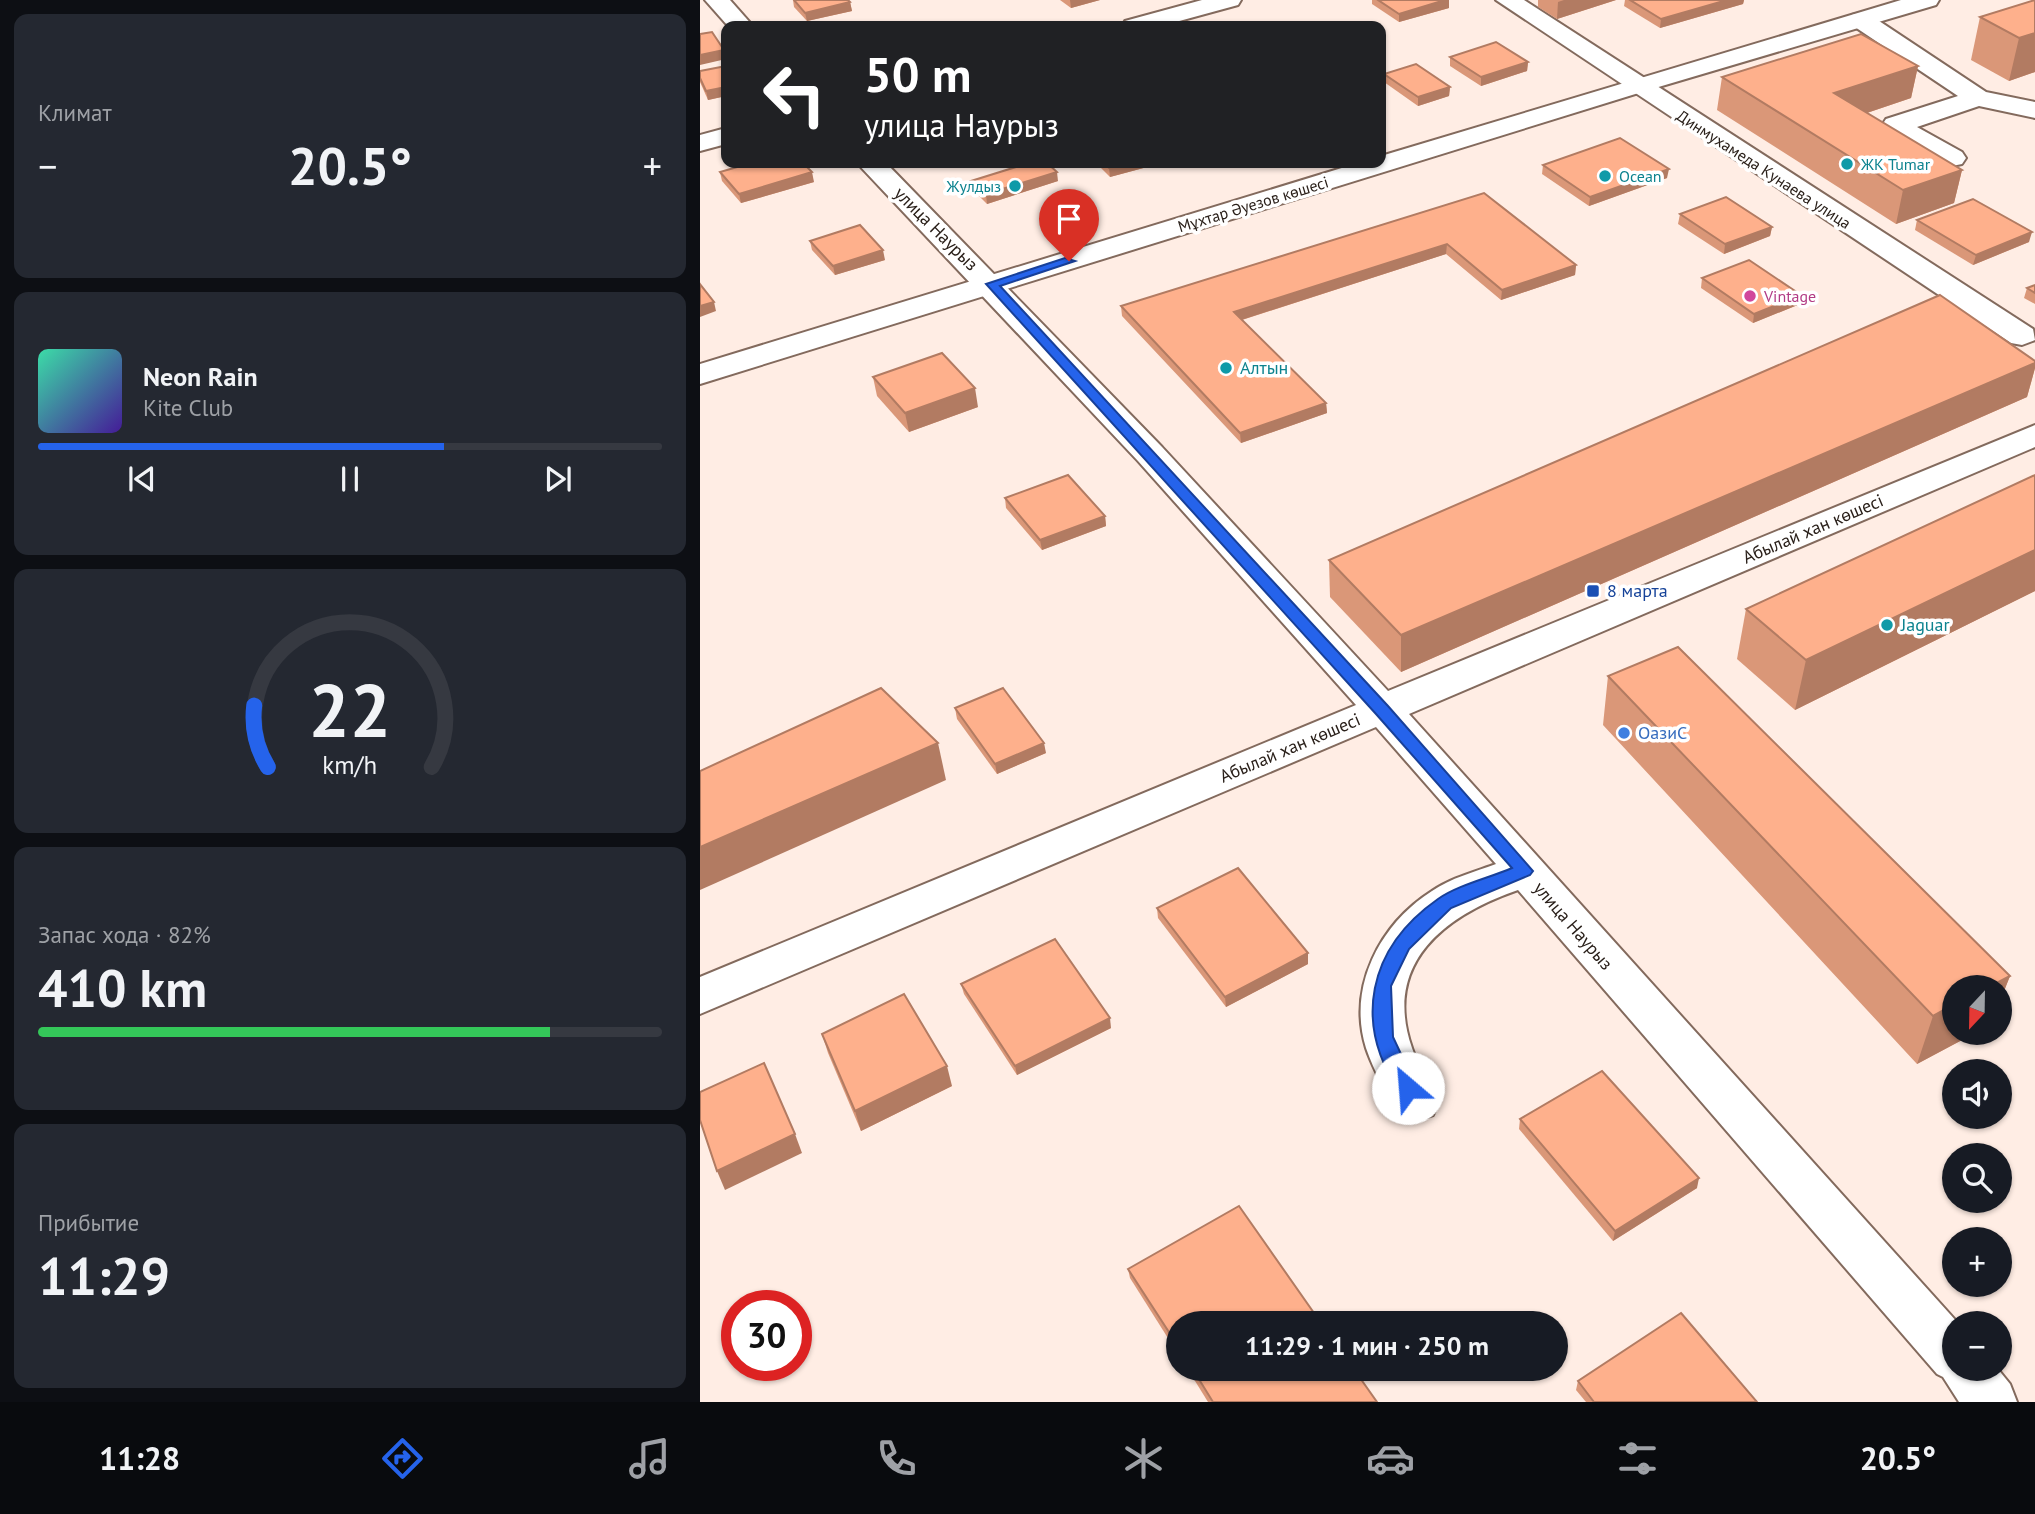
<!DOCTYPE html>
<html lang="ru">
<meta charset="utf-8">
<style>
body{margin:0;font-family:"PT Sans",sans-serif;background:#242831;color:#f1f3f6;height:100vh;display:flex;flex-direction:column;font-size:26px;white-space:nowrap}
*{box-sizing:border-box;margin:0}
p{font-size:23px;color:#9ea1a6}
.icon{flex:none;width:38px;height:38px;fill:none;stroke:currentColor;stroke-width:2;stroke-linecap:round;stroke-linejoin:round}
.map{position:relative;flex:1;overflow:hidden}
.side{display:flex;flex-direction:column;gap:14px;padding:14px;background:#0d0f14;width:700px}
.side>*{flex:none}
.hud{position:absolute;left:21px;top:21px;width:665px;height:147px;border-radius:14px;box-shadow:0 2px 5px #0004;background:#202124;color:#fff;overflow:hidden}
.needle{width:46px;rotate:202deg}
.buttons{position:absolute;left:1242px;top:975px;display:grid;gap:14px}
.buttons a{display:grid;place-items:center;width:70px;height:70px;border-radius:50%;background:#171b24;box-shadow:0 2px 5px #0004;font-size:35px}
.speed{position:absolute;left:21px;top:1290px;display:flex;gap:14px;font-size:35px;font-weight:700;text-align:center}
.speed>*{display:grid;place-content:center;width:91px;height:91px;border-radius:50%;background:#171b24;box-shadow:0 2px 5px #0004;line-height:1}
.speed .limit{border:10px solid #d22;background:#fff;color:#111}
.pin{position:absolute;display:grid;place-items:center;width:60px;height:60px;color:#fff;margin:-72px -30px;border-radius:50% 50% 50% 0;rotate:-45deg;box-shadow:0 0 7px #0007}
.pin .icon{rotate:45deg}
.me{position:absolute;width:77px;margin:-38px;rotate:333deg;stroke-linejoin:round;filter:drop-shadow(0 0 5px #0008)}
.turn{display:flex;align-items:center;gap:24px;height:147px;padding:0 28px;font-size:32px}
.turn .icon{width:91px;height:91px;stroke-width:2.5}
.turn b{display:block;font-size:49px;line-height:60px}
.big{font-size:52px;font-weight:700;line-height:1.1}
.side .card{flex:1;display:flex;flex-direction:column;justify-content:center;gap:10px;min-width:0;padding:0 24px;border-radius:14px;background:#242831}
.side .dial{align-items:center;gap:0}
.dial svg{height:182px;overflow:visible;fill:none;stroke:#363941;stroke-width:7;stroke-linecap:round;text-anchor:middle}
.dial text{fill:#f1f3f6;stroke:none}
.song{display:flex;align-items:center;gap:21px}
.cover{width:84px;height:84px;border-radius:10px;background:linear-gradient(135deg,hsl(160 70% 55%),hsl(260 70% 35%))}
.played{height:7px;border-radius:4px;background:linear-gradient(90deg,#2563eb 65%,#363941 65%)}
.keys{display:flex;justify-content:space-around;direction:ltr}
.heat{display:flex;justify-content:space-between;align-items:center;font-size:38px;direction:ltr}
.charge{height:10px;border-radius:5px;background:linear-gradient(90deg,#34c759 82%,#363941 0)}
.trip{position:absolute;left:466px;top:1311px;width:402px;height:70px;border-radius:35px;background:#171b24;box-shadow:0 2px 5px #0004;font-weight:700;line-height:70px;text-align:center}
.tab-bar{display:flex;height:112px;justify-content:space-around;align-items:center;background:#090b0e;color:#9ea1a6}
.tab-bar .icon{width:49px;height:49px}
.tab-bar .current{color:#2563eb}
.tab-bar b{font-size:32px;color:#f1f3f6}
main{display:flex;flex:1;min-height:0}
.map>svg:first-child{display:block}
</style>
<main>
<section class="side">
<div class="card"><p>Климат</p>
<div class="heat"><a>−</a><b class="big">20.5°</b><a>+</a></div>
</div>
<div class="card">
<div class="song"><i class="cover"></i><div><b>Neon Rain</b><p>Kite Club</p></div></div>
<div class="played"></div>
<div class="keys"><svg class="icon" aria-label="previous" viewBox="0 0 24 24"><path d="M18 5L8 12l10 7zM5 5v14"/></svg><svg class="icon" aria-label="pause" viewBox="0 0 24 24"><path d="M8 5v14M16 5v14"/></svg><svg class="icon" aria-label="next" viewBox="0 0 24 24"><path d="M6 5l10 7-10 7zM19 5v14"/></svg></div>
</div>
<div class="card dial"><svg viewBox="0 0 100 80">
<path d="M14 69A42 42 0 1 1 86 69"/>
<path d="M14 69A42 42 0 0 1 8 42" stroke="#2563eb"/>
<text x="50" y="56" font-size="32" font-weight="700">22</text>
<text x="50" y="72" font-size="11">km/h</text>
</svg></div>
<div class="card"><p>Запас хода · 82%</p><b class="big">410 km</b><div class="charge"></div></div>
<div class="card"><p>Прибытие</p><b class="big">11:29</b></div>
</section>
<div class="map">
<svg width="1335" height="1402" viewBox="0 0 1335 1402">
<rect width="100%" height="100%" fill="#ffede4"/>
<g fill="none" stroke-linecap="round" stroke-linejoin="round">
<defs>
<g id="minor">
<polygon points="5,0 30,0 53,26 28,26"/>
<polygon points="502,0 541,0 538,5 461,26 422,26 425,21"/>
<polygon points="796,0 824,0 1333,329 1335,340 1322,345 1311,343"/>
<polygon points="1161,13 1170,15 1286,92 1335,102 1335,118 1279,106 1217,127 1262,152 1266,158 1262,164 1252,166 1186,131 1182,125 1186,119 1258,96 1152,25 1149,20 1152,15"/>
<polygon points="26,128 26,144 0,151 0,135"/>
<path d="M157,163H186L462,447L688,691L1335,425V447L709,714L1258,1323H1255V1368H1297L1310,1384L1317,1402H1259L1243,1377L1237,1374L818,890C746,915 682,962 712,1048C718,1067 731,1083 739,1101L733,1115L716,1121L699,1115C687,1093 674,1072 666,1048C647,987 680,924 732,891C751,878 774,872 796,864L676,727L0,1014V977L656,705L438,461Z"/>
</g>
<polygon id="major" points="1201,0 1239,0 1236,5 945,91 0,384 0,364 658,163 681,163 681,156"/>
</defs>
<use href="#minor" stroke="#836a5d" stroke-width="4"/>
<use href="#major" stroke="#836a5d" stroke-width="4"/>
<use href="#minor" fill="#fff" fill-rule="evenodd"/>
<use href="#major" fill="#fff" fill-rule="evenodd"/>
</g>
<g fill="#da9778">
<polygon points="93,0 148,0 150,2 152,11 107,21 94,7"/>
<polygon points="360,0 400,0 371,8"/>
<polygon points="672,0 749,0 749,8 699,22 672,4"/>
<polygon points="838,0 916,0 857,19 838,7"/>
<polygon points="925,0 1044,0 1043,4 960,28 924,6"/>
<polygon points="1335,0 1335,72 1309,81 1271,60 1280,17"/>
<polygon points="750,57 828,62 827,71 781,86 750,66"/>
<polygon points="26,66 26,96 8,100 0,82 0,71"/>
<polygon points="1218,66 1211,98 1167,113 1262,170 1254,203 1196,224 1017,110 1022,77"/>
<polygon points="684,74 750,87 749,96 718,106 684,82"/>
<polygon points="396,163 462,163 410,177"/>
<polygon points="843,165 967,178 889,206 842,174"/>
<polygon points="20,172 114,182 41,203 22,181"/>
<polygon points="271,181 358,181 287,204 273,190"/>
<polygon points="784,193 876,265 875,275 801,300 746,254 542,320 626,403 627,413 541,443 422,316 421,306"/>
<polygon points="980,214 1072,227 1070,236 1024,254 978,224"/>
<polygon points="1217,220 1329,242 1273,265 1215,230"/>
<polygon points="110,241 185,260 135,275 112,250"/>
<polygon points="1002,278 1100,304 1053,323 1001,288"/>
<polygon points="1335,285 1335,304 1324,298 1327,288"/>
<polygon points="1335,363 1335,368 1327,397 701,672 630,597 629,560"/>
<polygon points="173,377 278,407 209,432 177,396"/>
<polygon points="1335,475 1335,591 1095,710 1037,659 1046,609"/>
<polygon points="305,498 405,516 406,526 342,550 306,508"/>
<polygon points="908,676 1310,976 1300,1001 1300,987 1255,1032 1277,1032 1217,1064 903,725"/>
<polygon points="255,708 346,753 297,774 257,719"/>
<polygon points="457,908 608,964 526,1007 458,918"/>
<polygon points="261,984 411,1028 317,1075 264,994"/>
<polygon points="122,1034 252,1086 161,1131 128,1053"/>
<polygon points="820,1119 997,1188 913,1241 819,1129"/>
<polygon points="428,1269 478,1323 478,1354 430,1278"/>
<polygon points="487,1368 653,1368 677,1402 508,1402"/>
<polygon points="878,1381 1057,1402 886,1402 876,1390"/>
</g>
<g fill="#b27b62">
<polygon points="370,0 400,0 371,8"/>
<polygon points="745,0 749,0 749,8 699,22 699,14"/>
<polygon points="864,0 916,0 857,19 858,2"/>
<polygon points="1027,0 1044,0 1043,4 960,28 961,19"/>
<polygon points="150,2 152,11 107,21 105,13"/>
<polygon points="1335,33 1335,72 1309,81 1319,38"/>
<polygon points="24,50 26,59 0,65 0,55"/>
<polygon points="828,62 827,71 781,86 781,77"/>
<polygon points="1218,66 1211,98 1128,126 1134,93"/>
<polygon points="26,87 26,96 8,100 6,91"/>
<polygon points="750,87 749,96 718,106 718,97"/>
<polygon points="428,163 462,163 410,177 409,168"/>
<polygon points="969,169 967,178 889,206 890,197"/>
<polygon points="1262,170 1254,203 1196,224 1203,190"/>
<polygon points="112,172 114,182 41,203 39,194"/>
<polygon points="357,172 358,181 287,204 286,194"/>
<polygon points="1072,227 1070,236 1024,254 1025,244"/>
<polygon points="1332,232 1329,242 1273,265 1276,255"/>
<polygon points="747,244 746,254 535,322 534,312"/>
<polygon points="183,250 185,260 135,275 133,266"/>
<polygon points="876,265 875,275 801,300 802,290"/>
<polygon points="1101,295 1100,304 1053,323 1054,314"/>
<polygon points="14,302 16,311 0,317 0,306"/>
<polygon points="1335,363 1335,368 1327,397 701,672 701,635"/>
<polygon points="275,388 278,407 209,432 205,413"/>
<polygon points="626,403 627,413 541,443 540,433"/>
<polygon points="405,516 406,526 342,550 340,540"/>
<polygon points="1335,550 1335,591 1095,710 1106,660"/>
<polygon points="238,743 246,780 0,890 0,847"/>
<polygon points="344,743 346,753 297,774 295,764"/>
<polygon points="608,953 608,964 526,1007 525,997"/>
<polygon points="1310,976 1300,1001 1300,987 1289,987"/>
<polygon points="1255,1004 1255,1032 1277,1032 1217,1064 1233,1016"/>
<polygon points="410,1018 411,1028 317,1075 315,1066"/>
<polygon points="247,1066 252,1086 161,1131 155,1111"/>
<polygon points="95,1134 102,1153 25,1190 17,1171"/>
<polygon points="999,1178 997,1188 913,1241 915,1231"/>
</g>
<g fill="#feb08c" stroke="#b27b62" stroke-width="2">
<polygon points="94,0 148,0 150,2 105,13"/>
<polygon points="678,0 745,0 699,14"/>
<polygon points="930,0 1027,0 961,19"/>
<polygon points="1335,0 1335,33 1319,38 1280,17"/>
<polygon points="12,32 24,50 0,55 0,34"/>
<polygon points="1161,34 1218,66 1134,93 1262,170 1203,190 1022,77"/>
<polygon points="796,42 828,62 781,77 750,57"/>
<polygon points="716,64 750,87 718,97 684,74"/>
<polygon points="26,66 26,87 6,91 0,78 0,71"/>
<polygon points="920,138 969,169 890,197 843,165"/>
<polygon points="51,163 103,163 112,172 39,194 20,172"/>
<polygon points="329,163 347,163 357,172 286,194 271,181"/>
<polygon points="404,163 428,163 409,168"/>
<polygon points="784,193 876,265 802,290 747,244 534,312 626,403 540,433 421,306"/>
<polygon points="1026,197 1072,227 1025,244 980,214"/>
<polygon points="1273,199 1332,232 1276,255 1217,220"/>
<polygon points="160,225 183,250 133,266 110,241"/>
<polygon points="1049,260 1101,295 1054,314 1002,278"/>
<polygon points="0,284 14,302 0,306"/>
<polygon points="1335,285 1335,293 1327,288"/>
<polygon points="1240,295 1335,361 1335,363 701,635 629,560"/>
<polygon points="242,353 275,388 205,413 173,377"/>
<polygon points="368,475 405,516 340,540 305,498"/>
<polygon points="1335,475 1335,550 1106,660 1046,609"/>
<polygon points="978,647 1310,976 1289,987 1255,987 1255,1004 1233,1016 908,676"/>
<polygon points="181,688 238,743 0,847 0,771"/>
<polygon points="303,688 344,743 295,764 255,708"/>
<polygon points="538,868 608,953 525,997 457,908"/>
<polygon points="355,939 410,1018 315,1066 261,984"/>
<polygon points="204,994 247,1066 155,1111 122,1034"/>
<polygon points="64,1063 95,1134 17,1171 0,1120 0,1092"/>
<polygon points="902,1071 999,1178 915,1231 820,1119"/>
<polygon points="539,1206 621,1323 478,1323 478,1346 428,1269"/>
<polygon points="981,1313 1057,1402 894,1402 878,1381"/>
<polygon points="492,1368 653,1368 677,1402 513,1402"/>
</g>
<path fill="#2563eb" stroke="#184099" stroke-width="2" d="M365,258L375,261L300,286L688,706L833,871L830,875L751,908L709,949L691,986L693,1037L717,1088L714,1094H701C652,1023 668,948 738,899C758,885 789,878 812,868L676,714L286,284Z"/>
<g fill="#0f9aa8" stroke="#fff" stroke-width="2.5">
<circle cx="1147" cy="164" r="7"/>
<circle cx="905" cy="176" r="7"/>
<circle cx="315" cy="186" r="7"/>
<circle cx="526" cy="368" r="7"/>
<circle cx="1187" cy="625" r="7"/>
</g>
<circle fill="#d1479c" stroke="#fff" stroke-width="2.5" cx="1050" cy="296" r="7"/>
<rect fill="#1a4fb4" stroke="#fff" stroke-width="2.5" x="886" y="584" width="14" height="14" rx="3.5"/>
<circle fill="#3f7fe0" stroke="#fff" stroke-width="2.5" cx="924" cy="733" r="7"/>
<g text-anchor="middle" stroke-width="7" stroke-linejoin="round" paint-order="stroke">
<g font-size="16" fill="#0d838f" stroke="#fff" text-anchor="start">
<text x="1161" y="170">ЖК Tumar</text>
<text x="919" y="182">Ocean</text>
<text x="301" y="192" text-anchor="end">Жулдыз</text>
</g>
<g font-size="16" fill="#2a201a" stroke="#fff">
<text transform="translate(1064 169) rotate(33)" y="6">Динмухамеда Кунаева улица</text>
<text transform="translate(553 204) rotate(-17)" y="6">Мұхтар Әуезов көшесі</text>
</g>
<g font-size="16" fill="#b23c85" stroke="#fff" text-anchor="start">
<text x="1064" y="302">Vintage</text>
</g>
<g font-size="18" fill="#2a201a" stroke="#fff">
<text transform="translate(236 229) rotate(45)" y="6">улица Наурыз</text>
<text transform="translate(1113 529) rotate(-23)" y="6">Абылай хан көшесі</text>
<text transform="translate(590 748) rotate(-23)" y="6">Абылай хан көшесі</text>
<text transform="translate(873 926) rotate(49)" y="6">улица Наурыз</text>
</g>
<g font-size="18" fill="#0d838f" stroke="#fff" text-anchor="start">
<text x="540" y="374">Алтын</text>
<text x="1201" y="631">Jaguar</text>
</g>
<g font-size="18" fill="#164399" stroke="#fff" text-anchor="start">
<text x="907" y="597">8 марта</text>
</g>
<g font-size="18" fill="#366cbe" stroke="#fff" text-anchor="start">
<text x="938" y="739">ОазиС</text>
</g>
</g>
</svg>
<div class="buttons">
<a><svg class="needle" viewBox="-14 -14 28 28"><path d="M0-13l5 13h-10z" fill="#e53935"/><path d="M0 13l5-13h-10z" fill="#9ea1a6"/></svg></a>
<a><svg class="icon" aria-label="sound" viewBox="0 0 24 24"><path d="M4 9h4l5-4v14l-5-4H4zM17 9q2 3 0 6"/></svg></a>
<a><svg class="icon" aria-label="search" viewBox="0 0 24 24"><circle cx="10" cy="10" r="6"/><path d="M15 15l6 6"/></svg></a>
<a>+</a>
<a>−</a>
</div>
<div class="speed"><div class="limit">30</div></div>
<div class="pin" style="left:369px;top:261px;background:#d93025"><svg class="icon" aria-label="arrive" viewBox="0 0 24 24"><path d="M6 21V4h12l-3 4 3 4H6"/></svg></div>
<svg class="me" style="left:708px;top:1088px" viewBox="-20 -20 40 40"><circle r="19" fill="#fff"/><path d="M0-13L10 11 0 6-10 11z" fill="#2563eb"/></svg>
<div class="trip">11:29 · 1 мин · 250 m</div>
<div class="hud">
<div class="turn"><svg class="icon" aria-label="left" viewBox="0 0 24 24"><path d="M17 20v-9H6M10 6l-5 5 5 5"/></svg><div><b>50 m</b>улица Наурыз</div></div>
</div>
</div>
</main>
<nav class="tab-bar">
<b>11:28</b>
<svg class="icon current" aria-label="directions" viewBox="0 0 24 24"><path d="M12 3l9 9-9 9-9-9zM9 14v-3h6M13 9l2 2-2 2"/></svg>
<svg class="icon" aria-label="music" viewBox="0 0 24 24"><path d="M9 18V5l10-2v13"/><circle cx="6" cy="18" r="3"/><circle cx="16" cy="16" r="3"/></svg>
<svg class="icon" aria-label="phone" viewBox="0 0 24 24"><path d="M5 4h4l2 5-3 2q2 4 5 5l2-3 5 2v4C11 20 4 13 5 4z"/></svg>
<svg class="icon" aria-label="climate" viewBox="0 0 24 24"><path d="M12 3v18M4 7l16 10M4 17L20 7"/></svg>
<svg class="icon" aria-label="car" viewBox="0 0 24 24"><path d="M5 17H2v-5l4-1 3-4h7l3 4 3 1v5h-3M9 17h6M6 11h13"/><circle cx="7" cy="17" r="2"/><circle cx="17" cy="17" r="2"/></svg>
<svg class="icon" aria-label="filters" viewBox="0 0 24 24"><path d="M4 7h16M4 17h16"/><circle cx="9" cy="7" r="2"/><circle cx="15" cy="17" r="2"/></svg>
<b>20.5°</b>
</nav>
